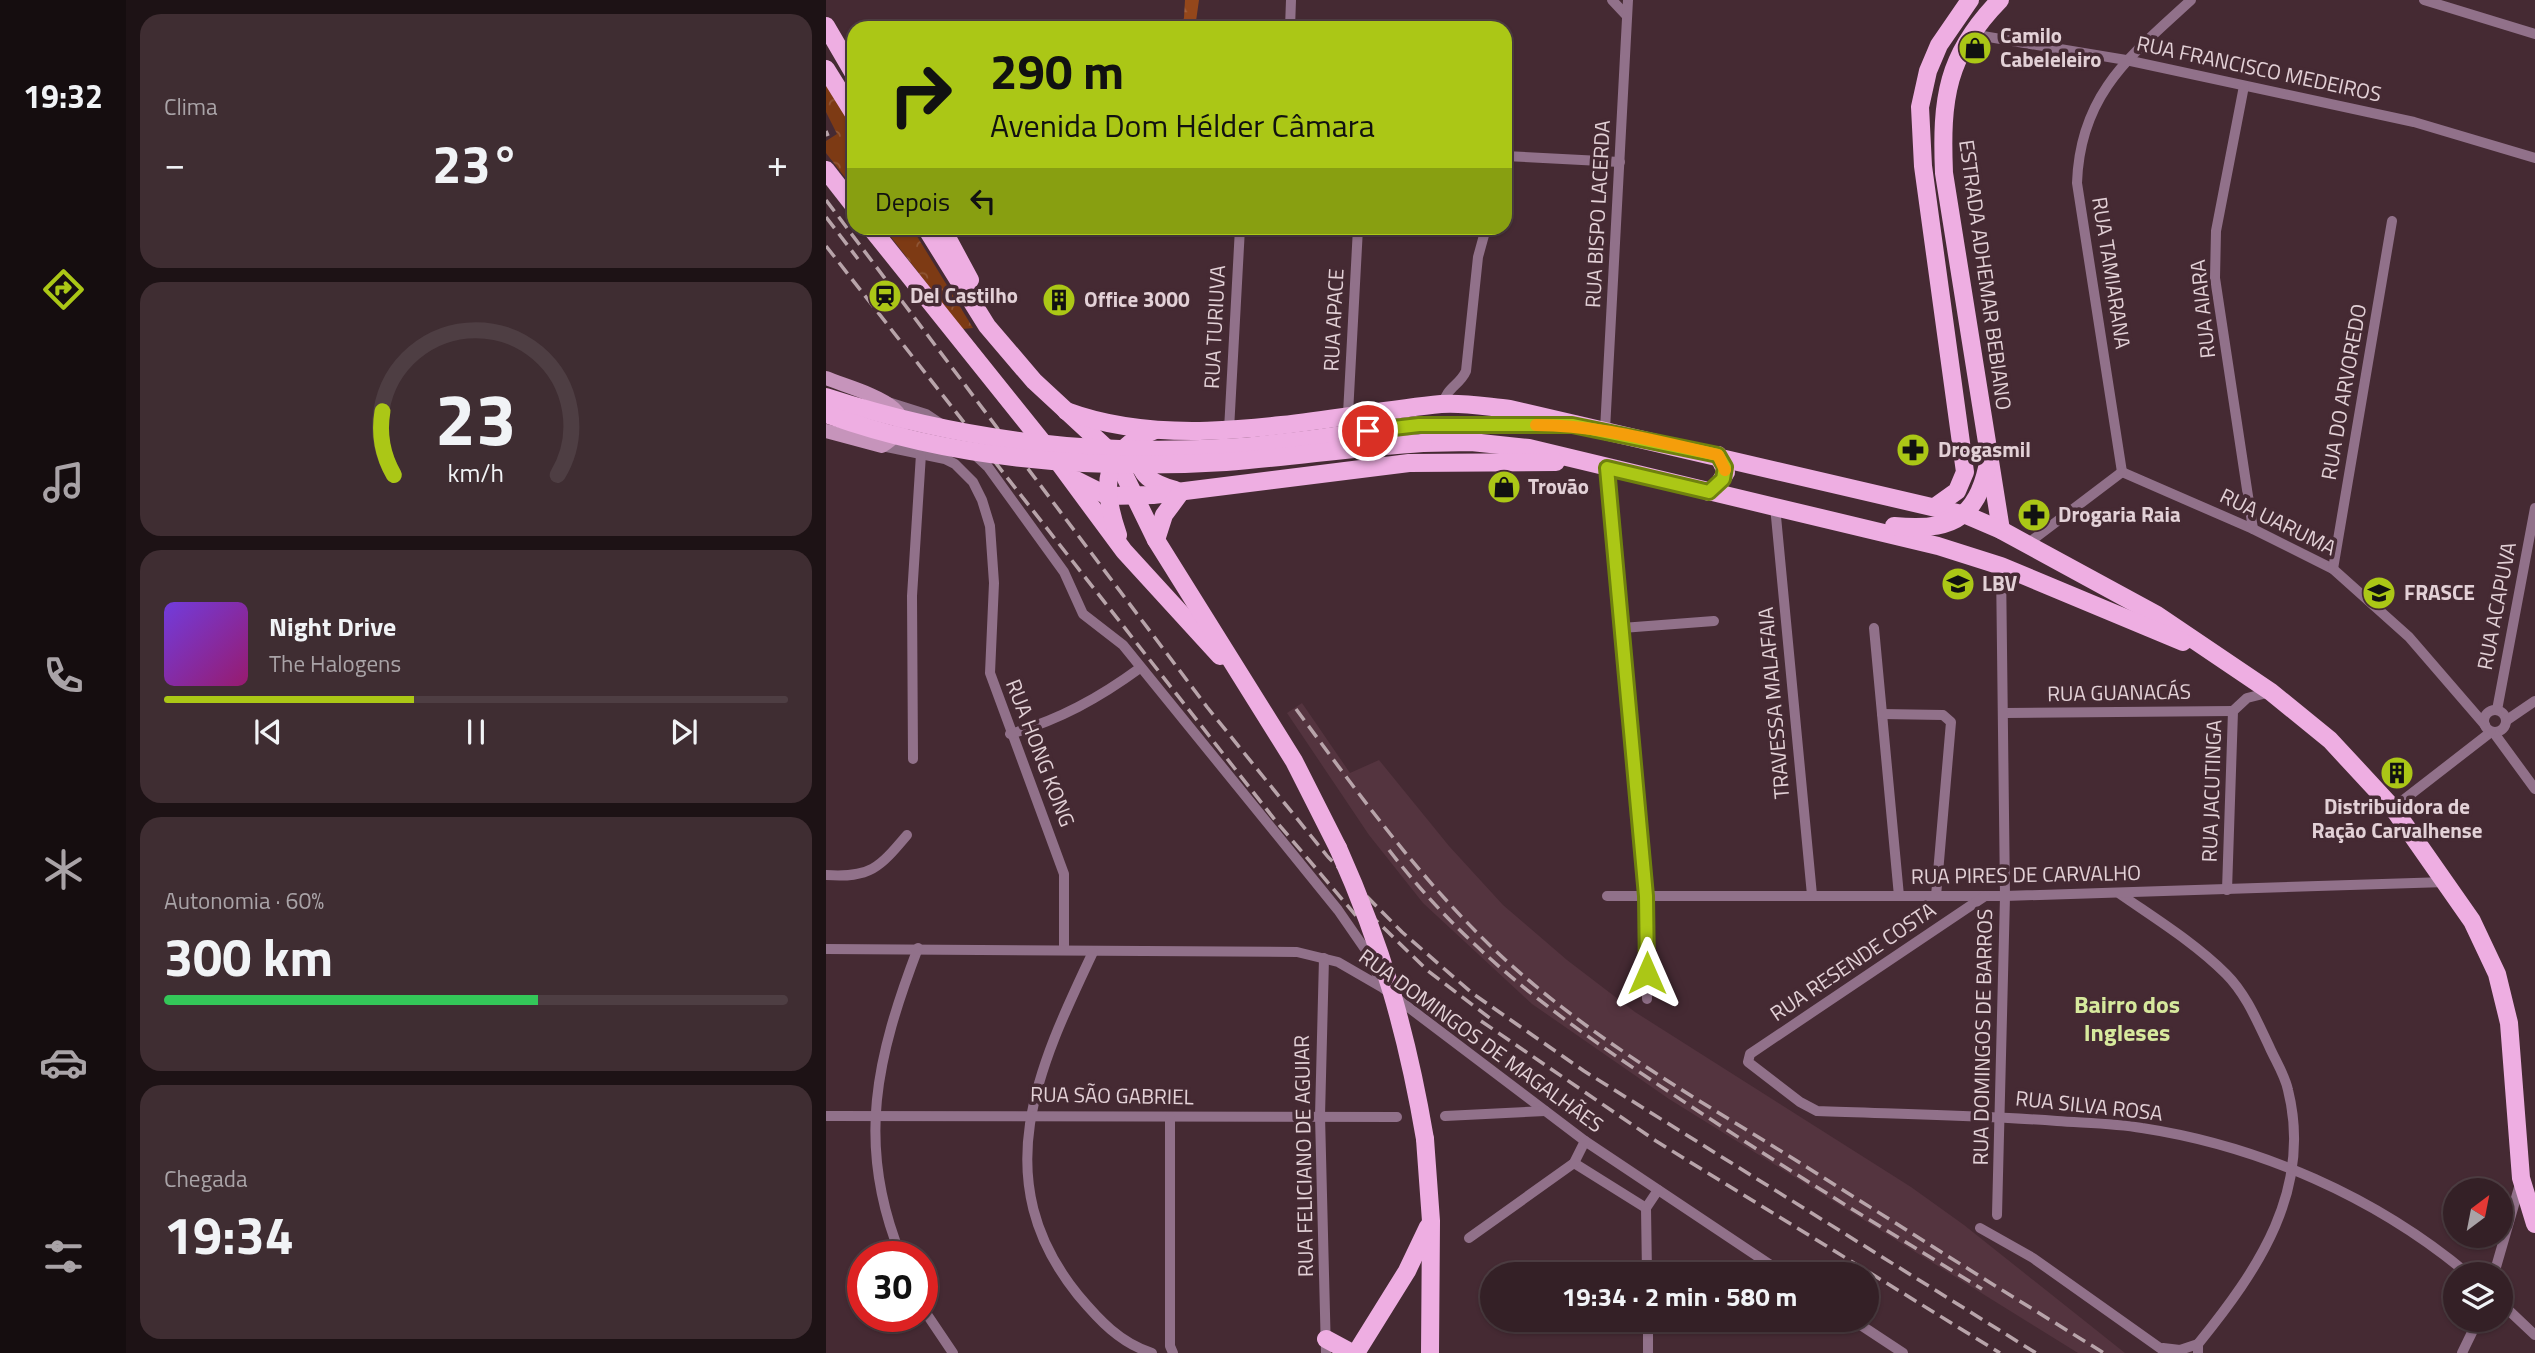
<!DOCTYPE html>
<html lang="pt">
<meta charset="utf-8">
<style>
body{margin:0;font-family:"Titillium Web",sans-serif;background:#3f2d32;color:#f1f3f6;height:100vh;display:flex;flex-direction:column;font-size:26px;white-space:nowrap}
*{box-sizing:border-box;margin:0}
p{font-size:23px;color:#a9a3a7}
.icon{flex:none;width:38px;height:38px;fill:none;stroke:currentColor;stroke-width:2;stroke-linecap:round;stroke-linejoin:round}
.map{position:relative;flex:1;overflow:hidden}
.drawer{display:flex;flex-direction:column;gap:14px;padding:14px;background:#1d1215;width:700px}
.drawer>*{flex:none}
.top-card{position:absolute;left:21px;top:21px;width:665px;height:214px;border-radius:21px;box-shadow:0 2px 5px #0004,0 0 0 2px #4e3e43;background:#abc716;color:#111;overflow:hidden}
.needle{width:46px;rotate:32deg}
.controls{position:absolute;left:1617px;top:1178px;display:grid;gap:14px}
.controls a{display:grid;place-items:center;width:70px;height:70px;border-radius:50%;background:#342026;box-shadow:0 2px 5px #0004,0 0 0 2px #4e3e43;font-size:35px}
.speed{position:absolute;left:21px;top:1241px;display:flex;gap:14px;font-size:35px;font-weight:700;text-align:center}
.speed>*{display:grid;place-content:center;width:91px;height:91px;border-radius:50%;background:#342026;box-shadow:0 2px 5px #0004,0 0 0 2px #4e3e43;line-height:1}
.speed .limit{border:10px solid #d22;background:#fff;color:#111}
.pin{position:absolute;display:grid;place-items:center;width:60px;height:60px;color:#fff;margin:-30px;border:4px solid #fff;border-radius:50%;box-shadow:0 2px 7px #0007}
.me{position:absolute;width:77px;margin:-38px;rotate:0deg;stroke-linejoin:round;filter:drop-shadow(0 0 5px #0008)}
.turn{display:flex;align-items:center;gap:24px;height:147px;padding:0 28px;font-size:32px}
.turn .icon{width:91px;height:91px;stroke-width:2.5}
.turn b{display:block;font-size:49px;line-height:60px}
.then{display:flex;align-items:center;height:66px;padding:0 28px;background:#0003;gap:14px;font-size:26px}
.big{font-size:52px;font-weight:700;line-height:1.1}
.drawer .card{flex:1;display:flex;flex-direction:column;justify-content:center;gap:10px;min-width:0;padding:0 24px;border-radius:21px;background:#3f2d32}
.drawer .dial{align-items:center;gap:0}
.dial svg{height:182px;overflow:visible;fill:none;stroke:#4e3e43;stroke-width:7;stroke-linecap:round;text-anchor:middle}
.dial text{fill:#f1f3f6;stroke:none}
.song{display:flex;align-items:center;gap:21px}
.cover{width:84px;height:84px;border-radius:10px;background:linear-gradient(135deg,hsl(260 70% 55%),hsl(320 70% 35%))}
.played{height:7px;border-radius:4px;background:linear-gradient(90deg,#abc716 40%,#4e3e43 40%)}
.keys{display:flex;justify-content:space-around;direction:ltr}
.heat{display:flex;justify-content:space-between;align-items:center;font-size:38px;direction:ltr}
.charge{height:10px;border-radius:5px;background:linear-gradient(90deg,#34c759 60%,#4e3e43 0)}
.trip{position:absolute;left:654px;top:1262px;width:399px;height:70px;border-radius:35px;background:#342026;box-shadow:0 2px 5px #0004,0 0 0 2px #4e3e43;font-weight:700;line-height:70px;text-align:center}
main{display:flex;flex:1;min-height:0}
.tabs{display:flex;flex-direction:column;width:126px;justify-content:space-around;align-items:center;background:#150d0f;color:#a9a3a7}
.tabs .icon{width:49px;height:49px}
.tabs .on{color:#abc716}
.tabs b{font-size:32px;color:#f1f3f6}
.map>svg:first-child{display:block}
</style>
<main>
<nav class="tabs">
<b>19:32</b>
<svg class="icon on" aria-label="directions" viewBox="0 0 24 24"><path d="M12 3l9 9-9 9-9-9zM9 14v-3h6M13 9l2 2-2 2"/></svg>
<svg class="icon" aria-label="music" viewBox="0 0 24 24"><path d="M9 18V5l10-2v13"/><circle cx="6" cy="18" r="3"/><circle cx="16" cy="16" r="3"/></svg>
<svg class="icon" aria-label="phone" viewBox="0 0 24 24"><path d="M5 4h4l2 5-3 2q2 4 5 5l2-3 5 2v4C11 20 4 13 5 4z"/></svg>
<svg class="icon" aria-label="climate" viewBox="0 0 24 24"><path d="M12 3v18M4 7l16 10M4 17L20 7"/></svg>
<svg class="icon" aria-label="car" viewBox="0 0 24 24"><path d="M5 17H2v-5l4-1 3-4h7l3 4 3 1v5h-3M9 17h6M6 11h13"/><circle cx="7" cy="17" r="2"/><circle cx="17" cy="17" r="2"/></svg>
<svg class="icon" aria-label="filters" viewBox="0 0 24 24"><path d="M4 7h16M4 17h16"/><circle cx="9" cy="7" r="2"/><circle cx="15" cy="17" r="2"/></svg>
</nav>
<section class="drawer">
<div class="card"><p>Clima</p>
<div class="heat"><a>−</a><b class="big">23°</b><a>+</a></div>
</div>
<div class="card dial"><svg viewBox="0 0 100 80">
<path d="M14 69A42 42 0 1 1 86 69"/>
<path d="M14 69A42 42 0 0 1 9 41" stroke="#abc716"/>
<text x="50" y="56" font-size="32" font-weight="700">23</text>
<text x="50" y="72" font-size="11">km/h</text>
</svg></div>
<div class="card">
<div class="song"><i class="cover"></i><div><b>Night Drive</b><p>The Halogens</p></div></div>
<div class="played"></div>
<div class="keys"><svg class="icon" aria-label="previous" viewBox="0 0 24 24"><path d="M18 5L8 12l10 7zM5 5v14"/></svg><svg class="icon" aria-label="pause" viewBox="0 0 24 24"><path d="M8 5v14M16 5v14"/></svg><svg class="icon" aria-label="next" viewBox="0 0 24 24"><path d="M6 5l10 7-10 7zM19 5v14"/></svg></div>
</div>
<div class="card"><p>Autonomia · 60%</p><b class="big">300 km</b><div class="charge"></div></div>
<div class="card"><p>Chegada</p><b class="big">19:34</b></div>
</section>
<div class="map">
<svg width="1709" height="1353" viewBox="0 0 1709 1353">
<defs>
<pattern id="forest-firs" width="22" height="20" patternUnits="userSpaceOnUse" patternTransform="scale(1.75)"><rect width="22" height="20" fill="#94471b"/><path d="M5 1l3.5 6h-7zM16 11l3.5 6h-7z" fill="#a3603b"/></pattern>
<pattern id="park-crowns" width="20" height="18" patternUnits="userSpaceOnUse" patternTransform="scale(1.75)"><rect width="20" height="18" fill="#7d3a14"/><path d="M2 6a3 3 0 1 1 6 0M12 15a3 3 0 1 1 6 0" fill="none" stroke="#8f5535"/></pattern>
</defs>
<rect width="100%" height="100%" fill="#452a33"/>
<polygon fill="#54343f" points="476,703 524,773 553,760 623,846 677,905 741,960 809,1012 1085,1187 1138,1225 1299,1353 1252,1353 843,1099 706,1004 597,903 543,835 461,713"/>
<polygon fill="url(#forest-firs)" points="359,0 373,0 369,28 353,28 358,18"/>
<g fill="url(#park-crowns)">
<polygon points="0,78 28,128 28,189 0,153 0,141 11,134 0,112"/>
<polygon points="58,228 86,228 147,328 136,329"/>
</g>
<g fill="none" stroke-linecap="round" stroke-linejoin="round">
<g stroke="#91718a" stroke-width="10">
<polyline points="786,0 801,16"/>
<polyline points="1598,0 1709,34"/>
<polyline points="464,28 465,0"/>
<polyline points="1145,34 1300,60 1588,122 1709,158"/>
<polyline points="1418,86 1390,231 1389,278 1427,529"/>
<polyline points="679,156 794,162"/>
<polyline points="62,402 100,414 115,424"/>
<path d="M617,404C620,388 634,385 640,371L652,257L660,228"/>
<polyline points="522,414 532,228"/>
<polyline points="403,430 414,228"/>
<polyline points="779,430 802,0"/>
<polyline points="56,446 119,459 129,464 147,482 156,500 164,526 168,583 164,673 238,874 238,950"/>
<polyline points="146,452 162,467 238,572 257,614 297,645 512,910 539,949 553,979"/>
<polyline points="781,468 820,896 821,999"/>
<path d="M1296,472L1251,183C1254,94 1304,56 1365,0"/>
<polyline points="1296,472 1427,529 1507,569 1583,637 1659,725"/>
<polyline points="949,506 986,895"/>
<polyline points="1201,544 1296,472"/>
<polyline points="1507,569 1566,221"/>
<polyline points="796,628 888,621"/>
<polyline points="1048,628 1073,896"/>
<circle cx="1669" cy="721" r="11"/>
<polyline points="1671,710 1709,508"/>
<polyline points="1179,713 1407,711"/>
<polyline points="1056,714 1117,715 1125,722 1110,896"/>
<polyline points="1681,720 1709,701"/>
<polyline points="1668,733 1709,789"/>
<path d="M184,734C233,720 273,698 314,668"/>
<polyline points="87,759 86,596 95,454"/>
<polyline points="1567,808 1665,732"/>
<path d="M0,875C45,878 53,868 81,835"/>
<polyline points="1401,890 1407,711 1421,698 1445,692"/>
<path d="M1294,894C1330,919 1369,943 1400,974C1420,994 1431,1021 1443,1046C1449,1060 1459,1075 1462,1090C1487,1190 1432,1270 1372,1344V1353"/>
<polyline points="781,896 1179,896 1620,882"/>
<path d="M1159,896L924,1054L922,1062L974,1102L991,1111C1071,1114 1151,1115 1231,1121C1259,1123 1288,1123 1316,1128C1434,1146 1550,1197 1642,1274"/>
<polyline points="0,949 471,952 512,962 557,988 759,1141 958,1274"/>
<path d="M267,952C212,1068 159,1180 252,1295C273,1320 294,1343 326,1353"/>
<polyline points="498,958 494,1116 500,1353"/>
<polyline points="0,1116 571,1117"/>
<polyline points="619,1116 719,1111"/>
<polyline points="344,1117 344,1346 347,1353"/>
<polyline points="748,1163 820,1208"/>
<polyline points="1171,1215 1179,896 1175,566"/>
<polyline points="1154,1228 1207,1258 1341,1353"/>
<polyline points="643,1238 748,1163 759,1141"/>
<path d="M75,1256C29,1144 51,1056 92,948"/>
<polyline points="821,1274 820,1208 832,1190"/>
<polyline points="1668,1274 1694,1184"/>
<polyline points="1675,1303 1709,1335"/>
<polyline points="96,1307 127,1353"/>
<polyline points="822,1320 822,1353"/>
<polyline points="1027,1320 1077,1353"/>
<polyline points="1337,1348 1354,1350 1372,1344"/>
<polyline points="1636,1353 1652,1320"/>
</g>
<path stroke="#c694bb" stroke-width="14" d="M0,378C28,390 113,409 56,446L0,431"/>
<g stroke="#eeaee2" stroke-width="18">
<path d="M1174,0C1120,55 1115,99 1118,173L1175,530"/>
<polyline points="0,26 28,74"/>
<polyline points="0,69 28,114"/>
<polyline points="0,170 28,206"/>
<polyline points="45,228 230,459 298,551 394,656"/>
<polyline points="100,228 161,326 208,381 289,456 330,540 468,761 512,848"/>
<polyline points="116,228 144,280"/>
<path d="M240,411C355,454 495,416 615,404C637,402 662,407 684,409L1140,515L1175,530L1331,615L1445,692L1504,740L1567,808L1646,921L1671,974L1683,1023L1695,1178L1709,1224"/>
<polyline points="593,425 729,425"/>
<polyline points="597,443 645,442 703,448 1112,546 1175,566 1357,642"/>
<path d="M313,451C311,476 328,484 349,490"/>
<polyline points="250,480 282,496 327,495 583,463 730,462"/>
<polyline points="883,492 892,486 900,472 892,455"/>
<polyline points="1110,506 1131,491 1139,472 1097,166 1094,107 1102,71 1113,45 1144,0"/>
<path d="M1068,526C1121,531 1149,522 1161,468"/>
<path d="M292,535C275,486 275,451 329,430"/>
<polyline points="330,540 338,515 355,492"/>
<polyline points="599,1139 605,1221 604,1353"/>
<polyline points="500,1339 526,1353"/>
<polyline points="530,1353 581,1271 602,1227"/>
</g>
<g stroke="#b8a4aa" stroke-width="3.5" stroke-dasharray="14 7" stroke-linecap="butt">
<polyline points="0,131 2,136"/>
<polyline points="0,200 381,707 502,857 576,932 646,993 758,1071 1210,1353"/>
<polyline points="0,217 32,259"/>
<polyline points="0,246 449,820 532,918"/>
<path d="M470,709C543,808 616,910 712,988C789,1052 879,1104 963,1156C1068,1222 1173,1289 1278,1353"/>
<path d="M563,850C650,963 752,1032 869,1109C963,1171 1060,1230 1156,1289"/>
<polyline points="527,898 602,971 669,1022"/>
<polyline points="655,1021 830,1141 1174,1353"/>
</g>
<g stroke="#eeaee2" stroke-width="18">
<path d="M0,397C136,441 270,457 414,447C473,442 533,432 593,425"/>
<path d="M0,414C127,460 266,470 400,462C466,457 531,447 597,443"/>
<path d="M512,848C556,946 581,1033 599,1139"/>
</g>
</g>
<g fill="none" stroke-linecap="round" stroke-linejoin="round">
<defs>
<polyline id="route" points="542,431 593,425 746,425 892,455 899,467 897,479 883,492 781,468 820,896 821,973"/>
</defs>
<use href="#route" stroke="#6f810e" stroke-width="18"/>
<use href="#route" stroke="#abc716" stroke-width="12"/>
<path stroke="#f59e0b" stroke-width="12" d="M710,425C772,425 832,442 892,455L899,470"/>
</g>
<defs>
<symbol id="shop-disc" viewBox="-11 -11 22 22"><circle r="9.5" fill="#abc716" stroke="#452a33"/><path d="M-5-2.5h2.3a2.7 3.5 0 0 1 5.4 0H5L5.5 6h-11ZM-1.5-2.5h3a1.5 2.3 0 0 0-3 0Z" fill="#111"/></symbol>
<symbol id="station-disc" viewBox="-11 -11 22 22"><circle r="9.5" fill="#abc716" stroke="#452a33"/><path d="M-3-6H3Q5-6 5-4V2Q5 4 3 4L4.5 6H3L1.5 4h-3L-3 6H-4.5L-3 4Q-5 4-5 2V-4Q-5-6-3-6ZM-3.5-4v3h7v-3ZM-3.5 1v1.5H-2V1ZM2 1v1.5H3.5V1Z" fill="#111"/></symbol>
<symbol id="building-disc" viewBox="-11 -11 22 22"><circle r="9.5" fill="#abc716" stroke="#452a33"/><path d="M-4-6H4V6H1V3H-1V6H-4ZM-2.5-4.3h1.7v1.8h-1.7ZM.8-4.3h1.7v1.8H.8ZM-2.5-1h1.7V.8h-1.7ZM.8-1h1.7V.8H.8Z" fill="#111"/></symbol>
<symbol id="pharmacy-disc" viewBox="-11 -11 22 22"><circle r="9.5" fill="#abc716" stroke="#452a33"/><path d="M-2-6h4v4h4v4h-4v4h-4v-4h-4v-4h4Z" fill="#111"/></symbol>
<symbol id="school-disc" viewBox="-11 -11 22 22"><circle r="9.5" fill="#abc716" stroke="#452a33"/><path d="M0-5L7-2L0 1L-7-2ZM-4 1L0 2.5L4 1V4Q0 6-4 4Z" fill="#111"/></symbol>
<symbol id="university-disc" viewBox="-11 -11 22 22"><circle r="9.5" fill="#abc716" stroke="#452a33"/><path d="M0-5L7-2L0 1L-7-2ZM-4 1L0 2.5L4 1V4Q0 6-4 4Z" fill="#111"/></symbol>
</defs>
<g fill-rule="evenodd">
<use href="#shop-disc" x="1130" y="29" width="38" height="38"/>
<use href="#station-disc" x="40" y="277" width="38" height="38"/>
<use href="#building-disc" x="214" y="281" width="38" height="38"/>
<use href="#pharmacy-disc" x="1068" y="431" width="38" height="38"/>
<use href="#shop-disc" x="659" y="468" width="38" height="38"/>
<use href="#pharmacy-disc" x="1189" y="496" width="38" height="38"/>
<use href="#school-disc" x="1113" y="565" width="38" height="38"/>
<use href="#university-disc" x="1534" y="574" width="38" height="38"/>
<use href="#building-disc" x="1552" y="754" width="38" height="38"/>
</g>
<g text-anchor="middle" stroke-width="7" stroke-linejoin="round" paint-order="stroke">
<g font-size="21" font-weight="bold" fill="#e3d1d7" stroke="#452a33" text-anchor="start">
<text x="1174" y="43">Camilo<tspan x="1174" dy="24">Cabeleleiro</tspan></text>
<text x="84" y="303">Del Castilho</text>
<text x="258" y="307">Office 3000</text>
<text x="1112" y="457">Drogasmil</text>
<text x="702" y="494">Trovão</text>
<text x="1232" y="522">Drogaria Raia</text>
<text x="1156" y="591">LBV</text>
<text x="1578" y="600">FRASCE</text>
<text x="1571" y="814" text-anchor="middle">Distribuidora de<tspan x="1571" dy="24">Ração Carvalhense</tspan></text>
</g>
<g font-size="21" fill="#e3d1d7" stroke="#452a33">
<text transform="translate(1433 69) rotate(12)" y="7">RUA FRANCISCO MEDEIROS</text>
<text transform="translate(772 214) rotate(-87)" y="7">RUA BISPO LACERDA</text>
<text transform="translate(1285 273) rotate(81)" y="7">RUA TAMIARANA</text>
<text transform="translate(1159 275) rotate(82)" y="7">ESTRADA ADHEMAR BEBIANO</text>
<text transform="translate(1377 309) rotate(-96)" y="7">RUA AIARA</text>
<text transform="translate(508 320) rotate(-87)" y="7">RUA APACE</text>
<text transform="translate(389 327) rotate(-87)" y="7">RUA TURIUVA</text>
<text transform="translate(1518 392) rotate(-80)" y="7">RUA DO ARVOREDO</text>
<text transform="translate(1452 522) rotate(26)" y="7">RUA UARUMA</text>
<text transform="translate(1671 606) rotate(-79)" y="7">RUA ACAPUVA</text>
<text transform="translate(1293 693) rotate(-1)" y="7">RUA GUANACÁS</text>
<text transform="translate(948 703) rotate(-95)" y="7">TRAVESSA MALAFAIA</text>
<text transform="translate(214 753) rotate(69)" y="7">RUA HONG KONG</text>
<text transform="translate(1386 791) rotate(-88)" y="7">RUA JACUTINGA</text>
<text transform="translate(1200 875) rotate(-1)" y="7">RUA PIRES DE CARVALHO</text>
<text transform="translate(1027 962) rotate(-34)" y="7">RUA RESENDE COSTA</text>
<text transform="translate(1157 1037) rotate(-89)" y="7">RUA DOMINGOS DE BARROS</text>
<text transform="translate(655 1041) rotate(36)" y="7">RUA DOMINGOS DE MAGALHÃES</text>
<text transform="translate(286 1096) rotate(1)" y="7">RUA SÃO GABRIEL</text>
<text transform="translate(1263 1106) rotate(6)" y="7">RUA SILVA ROSA</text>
<text transform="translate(478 1156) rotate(-91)" y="7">RUA FELICIANO DE AGUIAR</text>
</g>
<g font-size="24" font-weight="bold" fill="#d7e99d" stroke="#452a33">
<text x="1301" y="1013">Bairro dos<tspan x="1301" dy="28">Ingleses</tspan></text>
</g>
</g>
</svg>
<div class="controls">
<a><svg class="needle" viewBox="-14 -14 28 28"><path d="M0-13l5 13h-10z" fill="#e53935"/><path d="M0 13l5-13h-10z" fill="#a9a3a7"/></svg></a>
<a><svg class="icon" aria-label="layers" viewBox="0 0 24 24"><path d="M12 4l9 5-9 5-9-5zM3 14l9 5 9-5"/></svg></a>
</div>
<div class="speed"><div class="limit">30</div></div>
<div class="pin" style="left:542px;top:431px;background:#d93025"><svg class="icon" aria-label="arrive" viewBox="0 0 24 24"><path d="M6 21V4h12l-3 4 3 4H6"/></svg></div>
<svg class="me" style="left:821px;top:973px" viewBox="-20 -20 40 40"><path d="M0-17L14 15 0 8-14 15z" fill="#abc716" stroke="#fff" stroke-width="4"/></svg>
<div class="trip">19:34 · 2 min · 580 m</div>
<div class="top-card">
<div class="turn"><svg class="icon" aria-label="right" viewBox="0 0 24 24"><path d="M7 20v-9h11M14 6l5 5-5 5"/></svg><div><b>290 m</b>Avenida Dom Hélder Câmara</div></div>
<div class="then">Depois<svg class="icon" aria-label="left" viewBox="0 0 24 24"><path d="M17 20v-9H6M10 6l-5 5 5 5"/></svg></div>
</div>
</div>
</main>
